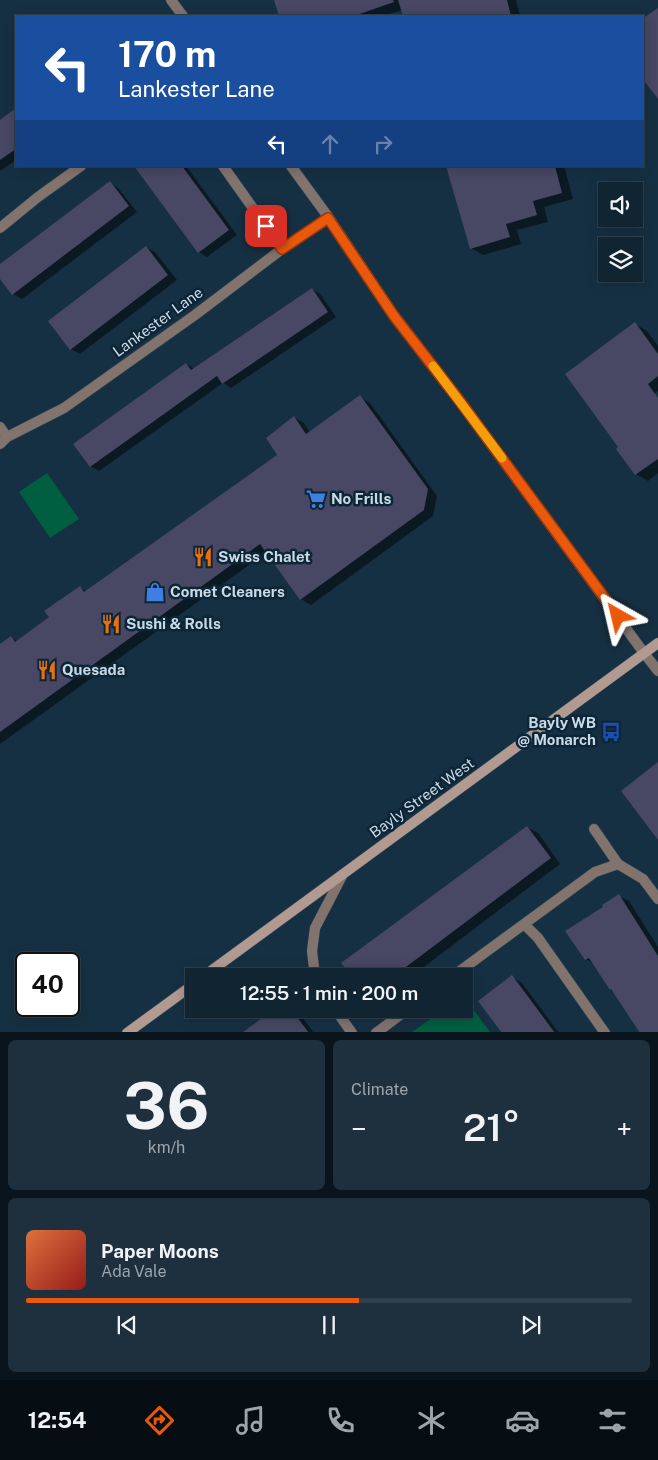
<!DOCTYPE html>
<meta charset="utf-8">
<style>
body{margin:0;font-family:"Public Sans",sans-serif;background:#1e303e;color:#f1f3f6;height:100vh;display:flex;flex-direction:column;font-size:19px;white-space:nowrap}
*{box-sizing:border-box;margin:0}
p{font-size:16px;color:#9ca4ac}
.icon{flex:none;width:28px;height:28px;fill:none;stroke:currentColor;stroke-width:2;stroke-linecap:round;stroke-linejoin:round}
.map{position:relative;height:1032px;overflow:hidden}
.sheet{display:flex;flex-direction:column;gap:8px;padding:8px;background:#09141c;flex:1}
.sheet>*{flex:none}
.banner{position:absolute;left:15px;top:15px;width:629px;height:152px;border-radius:0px;box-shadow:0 2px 12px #0003,0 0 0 1px #30414d;background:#1a4fa0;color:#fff;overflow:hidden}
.controls{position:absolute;left:598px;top:182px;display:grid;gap:10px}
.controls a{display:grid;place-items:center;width:45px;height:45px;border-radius:0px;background:#102432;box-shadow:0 2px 12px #0003,0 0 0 1px #30414d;font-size:25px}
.speed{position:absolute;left:15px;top:952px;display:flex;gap:10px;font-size:25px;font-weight:700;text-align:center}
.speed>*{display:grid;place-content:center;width:65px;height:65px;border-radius:50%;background:#102432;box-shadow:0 2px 12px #0003,0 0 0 1px #30414d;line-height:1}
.speed .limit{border:2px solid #111;border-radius:8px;background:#fff;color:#111}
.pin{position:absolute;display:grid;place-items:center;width:42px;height:42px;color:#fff;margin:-21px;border-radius:10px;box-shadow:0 2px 8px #0006}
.me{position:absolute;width:55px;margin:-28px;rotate:323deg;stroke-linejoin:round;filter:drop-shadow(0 0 4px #0008)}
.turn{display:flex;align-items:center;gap:18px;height:105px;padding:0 20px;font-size:22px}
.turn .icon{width:65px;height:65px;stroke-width:2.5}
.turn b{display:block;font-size:35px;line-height:42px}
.lanes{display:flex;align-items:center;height:48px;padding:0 20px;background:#0003;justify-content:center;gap:25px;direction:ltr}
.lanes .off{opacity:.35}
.big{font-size:38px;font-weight:600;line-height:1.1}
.sheet .tile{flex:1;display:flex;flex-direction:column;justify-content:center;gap:8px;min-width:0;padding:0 18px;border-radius:8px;background:#1e303e}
.sheet .dial{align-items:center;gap:0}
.dial b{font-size:65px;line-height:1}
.song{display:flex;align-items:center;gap:15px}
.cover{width:60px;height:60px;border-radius:8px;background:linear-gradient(135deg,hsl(20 70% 55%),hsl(0 70% 35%))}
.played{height:5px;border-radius:2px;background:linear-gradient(90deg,#ea580c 55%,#30414d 55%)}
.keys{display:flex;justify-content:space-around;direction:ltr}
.heat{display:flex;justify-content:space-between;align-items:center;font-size:28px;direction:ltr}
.sheet .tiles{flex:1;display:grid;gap:8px;grid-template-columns:1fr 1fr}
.tile:last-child{grid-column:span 2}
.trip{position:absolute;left:185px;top:968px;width:288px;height:50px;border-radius:0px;background:#102432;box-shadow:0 2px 12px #0003,0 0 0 1px #30414d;font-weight:600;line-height:50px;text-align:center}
.tabs{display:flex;height:80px;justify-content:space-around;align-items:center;background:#060e14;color:#9ca4ac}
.tabs .icon{width:35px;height:35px}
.tabs .active{color:#ea580c}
.tabs b{font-size:22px;color:#f1f3f6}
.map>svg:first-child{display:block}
</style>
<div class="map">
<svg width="658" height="1033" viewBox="0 0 658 1033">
<rect width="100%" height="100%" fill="#163043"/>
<g fill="#005f41">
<polygon points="47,473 79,519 50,538 19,492"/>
<polygon points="464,997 490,1032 412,1032 445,1009 464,1009"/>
</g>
<g fill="#0007">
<polygon points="276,0 516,0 520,16 404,16 402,10 383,16 281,16"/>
<polygon points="16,110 16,160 0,171 0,126"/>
<polygon points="135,166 186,166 237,235 207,257 199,252"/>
<polygon points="447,166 564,166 573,199 544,207 548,222 517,230 521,244 483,255 471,248"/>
<polygon points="110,182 118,188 137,212 22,299 13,294 0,277 0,265"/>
<polygon points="146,247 155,252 177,280 80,354 71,349"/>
<polygon points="312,289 320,294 336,317 231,388 223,383 99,471 90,466 187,364 194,369"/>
<polygon points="635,324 647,331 658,346 658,391 611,426"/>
<polygon points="360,397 370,403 437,496 433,516 311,605 301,599 267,552 0,744 0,646 11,638 17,641 50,617 81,588 87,592 278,455 294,417 304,423 310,433"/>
<polygon points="658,412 658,473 648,481 636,474"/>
<polygon points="527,827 538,833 560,864 412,976 353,976 343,964"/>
<polygon points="619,896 629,901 658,947 658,1033 610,989 594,964 586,959 605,908"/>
<polygon points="512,977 522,983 559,1033 503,1033"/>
<polygon points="276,1009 296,1009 314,1033 244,1033"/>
</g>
<g fill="#484764">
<polygon points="274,0 393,0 394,2 354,16 279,16"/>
<polygon points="398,0 507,0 511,16 403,16"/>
<polygon points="658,8 658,99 642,78 642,19"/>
<polygon points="16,108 16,149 0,160 0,120"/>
<polygon points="134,166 182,166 229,230 198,253"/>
<polygon points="446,166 555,166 562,193 533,201 537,215 506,224 510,237 470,249"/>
<polygon points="110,181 129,206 12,295 0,279 0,264"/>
<polygon points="146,246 168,275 70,350 48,321"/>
<polygon points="312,288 328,312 222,384 217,376 90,467 73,444 186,363 191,370"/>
<polygon points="635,322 658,354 658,376 648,384 658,398 658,459 635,475 616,449 618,447 565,374"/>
<polygon points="360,395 428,489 424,510 300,600 260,544 0,732 0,644 11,636 15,642 49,617 44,611 80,586 84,592 277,455 266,438 294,416 306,434"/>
<polygon points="658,762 658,840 621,791"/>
<polygon points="527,826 551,858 394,976 351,976 341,963"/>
<polygon points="619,894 658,956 658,1033 640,1033 611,989 610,990 589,958 585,960 565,931 603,907 602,905"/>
<polygon points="512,975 555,1033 502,1033 478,1001"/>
<polygon points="274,1009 291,1009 309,1033 242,1033"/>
</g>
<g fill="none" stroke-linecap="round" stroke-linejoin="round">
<defs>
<g id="minor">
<polyline points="223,166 282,249"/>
<polyline points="0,228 38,197 81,166"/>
<polyline points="0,427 7,437"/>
<polyline points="0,444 7,437 64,408 195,315 282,249 329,218"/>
<polyline points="644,653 658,671"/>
<polyline points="594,829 618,864"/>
<polyline points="525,925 538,938 605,1033"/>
<polyline points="232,976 264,973 289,976"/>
<polyline points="315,976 312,951 315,928 342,876"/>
<polyline points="453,976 595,872 618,864 643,879 658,899"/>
<polyline points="335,1009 352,1033"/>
<polyline points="376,1033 408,1009"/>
</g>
<g id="tertiary">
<polyline points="171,0 183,16"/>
<polyline points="291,166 329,218 394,316 459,400 644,653"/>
</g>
<g id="secondary">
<polyline points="204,976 658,643"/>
<polyline points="127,1033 194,984"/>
</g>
</defs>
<use href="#minor" stroke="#334b5d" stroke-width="11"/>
<use href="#tertiary" stroke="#334b5d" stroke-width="11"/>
<use href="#secondary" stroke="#334b5d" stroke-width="11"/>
<use href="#minor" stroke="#82736d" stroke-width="10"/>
<use href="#tertiary" stroke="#82736d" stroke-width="10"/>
<use href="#secondary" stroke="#b29a91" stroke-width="10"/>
</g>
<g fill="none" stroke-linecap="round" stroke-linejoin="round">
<defs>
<polyline id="route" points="266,226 282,249 328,218 394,316 459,400 618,616"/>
</defs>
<use href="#route" stroke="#983908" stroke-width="12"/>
<use href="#route" stroke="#ea580c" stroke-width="9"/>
<polyline stroke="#f59e0b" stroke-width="9" points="433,366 502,458"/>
</g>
<defs>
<symbol id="supermarket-bare" viewBox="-9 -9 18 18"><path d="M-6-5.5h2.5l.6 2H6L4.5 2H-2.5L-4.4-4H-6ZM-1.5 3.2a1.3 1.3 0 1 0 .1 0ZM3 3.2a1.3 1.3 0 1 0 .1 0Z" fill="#3f7fe0" stroke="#0c2638" stroke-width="2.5" paint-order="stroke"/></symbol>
<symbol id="restaurant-bare" viewBox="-9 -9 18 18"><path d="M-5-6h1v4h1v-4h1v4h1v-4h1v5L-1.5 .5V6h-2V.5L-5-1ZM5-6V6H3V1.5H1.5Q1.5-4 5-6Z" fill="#e8710a" stroke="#0c2638" stroke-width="2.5" paint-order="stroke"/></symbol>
<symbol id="shop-bare" viewBox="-9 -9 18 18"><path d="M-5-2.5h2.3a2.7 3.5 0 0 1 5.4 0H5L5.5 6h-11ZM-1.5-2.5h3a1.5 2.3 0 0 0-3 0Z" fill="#3f7fe0" stroke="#0c2638" stroke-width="2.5" paint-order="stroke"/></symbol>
<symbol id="bus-bare" viewBox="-9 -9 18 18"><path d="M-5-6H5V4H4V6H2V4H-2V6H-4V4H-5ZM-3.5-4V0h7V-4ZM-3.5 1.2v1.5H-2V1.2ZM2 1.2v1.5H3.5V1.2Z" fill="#1a4fb4" stroke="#0c2638" stroke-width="2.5" paint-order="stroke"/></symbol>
</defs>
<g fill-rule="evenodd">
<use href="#supermarket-bare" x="302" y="485" width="28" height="28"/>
<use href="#restaurant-bare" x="189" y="543" width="28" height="28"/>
<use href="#shop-bare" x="141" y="578" width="28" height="28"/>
<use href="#restaurant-bare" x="97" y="610" width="28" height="28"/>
<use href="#restaurant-bare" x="33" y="656" width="28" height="28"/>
<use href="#bus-bare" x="597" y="718" width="28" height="28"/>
</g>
<g text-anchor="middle" stroke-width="5" stroke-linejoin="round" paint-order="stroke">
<g font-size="15" fill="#cad9e6" stroke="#0c2638">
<text transform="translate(158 322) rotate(-36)" y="5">Lankester Lane</text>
<text transform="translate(422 798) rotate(-36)" y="5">Bayly Street West</text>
</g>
<g font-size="15" font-weight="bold" fill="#cad9e6" stroke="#0c2638" text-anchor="start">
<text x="331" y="504">No Frills</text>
<text x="218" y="562">Swiss Chalet</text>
<text x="170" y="597">Comet Cleaners</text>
<text x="126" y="629">Sushi &amp; Rolls</text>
<text x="62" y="675">Quesada</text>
<text x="596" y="728" text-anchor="end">Bayly WB<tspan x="596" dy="17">@ Monarch</tspan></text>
</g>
</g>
</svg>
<div class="controls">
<a><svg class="icon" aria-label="sound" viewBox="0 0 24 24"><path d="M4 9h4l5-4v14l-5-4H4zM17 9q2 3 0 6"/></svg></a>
<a><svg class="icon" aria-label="layers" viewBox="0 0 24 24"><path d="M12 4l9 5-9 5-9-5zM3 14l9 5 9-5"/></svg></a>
</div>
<div class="speed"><div class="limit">40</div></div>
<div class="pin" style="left:266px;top:226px;background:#d93025"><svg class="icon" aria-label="arrive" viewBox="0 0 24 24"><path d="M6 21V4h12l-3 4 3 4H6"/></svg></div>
<svg class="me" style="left:618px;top:616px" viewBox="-20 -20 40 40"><path d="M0-17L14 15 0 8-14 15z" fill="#ea580c" stroke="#fff" stroke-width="4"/></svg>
<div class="trip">12:55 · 1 min · 200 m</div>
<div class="banner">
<div class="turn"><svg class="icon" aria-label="left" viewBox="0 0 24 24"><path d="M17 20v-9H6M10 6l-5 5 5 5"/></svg><div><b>170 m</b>Lankester Lane</div></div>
<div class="lanes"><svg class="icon" aria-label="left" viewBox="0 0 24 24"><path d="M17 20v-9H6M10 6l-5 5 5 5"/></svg><svg class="icon off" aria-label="ahead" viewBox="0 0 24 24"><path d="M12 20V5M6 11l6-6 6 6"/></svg><svg class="icon off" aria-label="right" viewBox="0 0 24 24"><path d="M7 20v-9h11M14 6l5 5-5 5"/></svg></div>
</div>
</div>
<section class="sheet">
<div class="tiles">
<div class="tile dial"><b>36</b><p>km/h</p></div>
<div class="tile"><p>Climate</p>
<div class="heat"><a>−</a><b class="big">21°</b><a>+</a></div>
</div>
<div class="tile">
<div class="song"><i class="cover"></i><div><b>Paper Moons</b><p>Ada Vale</p></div></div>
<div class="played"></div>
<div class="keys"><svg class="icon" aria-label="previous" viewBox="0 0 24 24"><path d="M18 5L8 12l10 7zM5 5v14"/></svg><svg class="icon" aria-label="pause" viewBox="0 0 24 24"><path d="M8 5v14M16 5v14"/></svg><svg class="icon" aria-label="next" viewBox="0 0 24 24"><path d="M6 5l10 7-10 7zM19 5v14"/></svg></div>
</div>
</div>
</section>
<nav class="tabs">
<b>12:54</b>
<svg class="icon active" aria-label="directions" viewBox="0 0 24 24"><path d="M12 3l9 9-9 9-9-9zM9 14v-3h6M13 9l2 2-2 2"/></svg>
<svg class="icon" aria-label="music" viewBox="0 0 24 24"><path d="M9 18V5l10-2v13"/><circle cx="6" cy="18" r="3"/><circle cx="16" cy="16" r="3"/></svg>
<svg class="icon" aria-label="phone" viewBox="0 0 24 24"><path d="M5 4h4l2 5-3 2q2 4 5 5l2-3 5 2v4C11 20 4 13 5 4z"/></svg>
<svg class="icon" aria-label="climate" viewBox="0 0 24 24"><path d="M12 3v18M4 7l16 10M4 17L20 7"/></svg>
<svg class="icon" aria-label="car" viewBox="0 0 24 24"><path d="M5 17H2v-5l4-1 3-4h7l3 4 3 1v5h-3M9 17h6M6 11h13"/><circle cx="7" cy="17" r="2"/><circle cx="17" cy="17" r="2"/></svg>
<svg class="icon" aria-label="filters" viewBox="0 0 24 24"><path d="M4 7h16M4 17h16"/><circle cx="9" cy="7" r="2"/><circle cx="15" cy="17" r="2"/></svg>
</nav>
